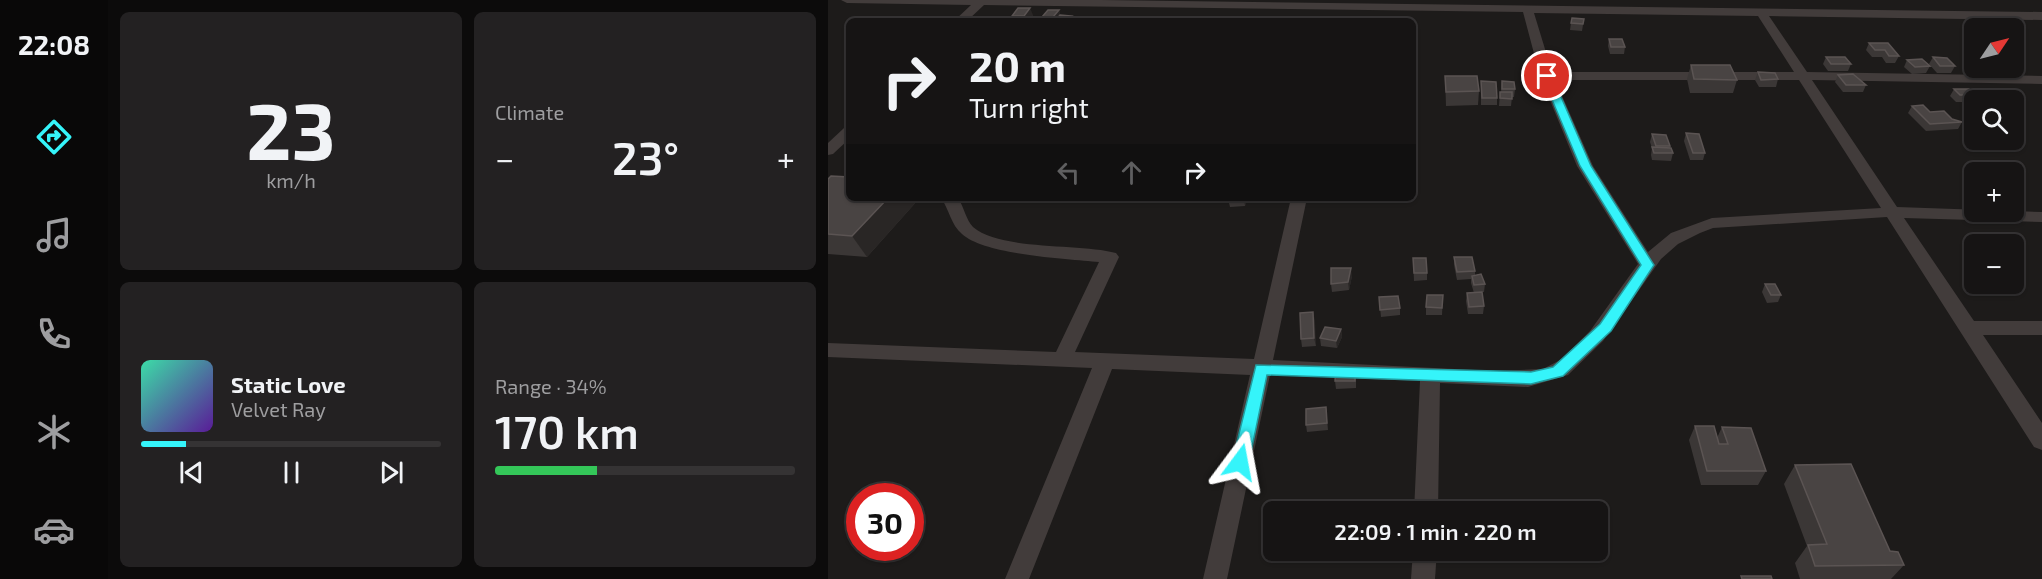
<!DOCTYPE html>
<meta charset="utf-8">
<style>
body{margin:0;font-family:"Exo 2",sans-serif;background:#232122;color:#f1f3f6;height:100vh;display:flex;flex-direction:column;font-size:22px;white-space:nowrap}
*{box-sizing:border-box;margin:0}
p{font-size:20px;color:#9e9ea0}
.icon{flex:none;width:33px;height:33px;fill:none;stroke:currentColor;stroke-width:2;stroke-linecap:round;stroke-linejoin:round}
.map{position:relative;flex:1;overflow:hidden}
.sheet{display:flex;flex-direction:column;gap:12px;padding:12px;background:#0c0b0b;width:720px}
.sheet>*{flex:none}
.hud{position:absolute;left:18px;top:18px;width:570px;height:183px;border-radius:9px;box-shadow:0 2px 4px #0004,0 0 0 2px #353334;background:#161414;color:#f1f3f6;overflow:hidden}
.needle{width:39px;rotate:55deg}
.controls{position:absolute;left:1136px;top:18px;display:grid;gap:12px}
.controls a{display:grid;place-items:center;width:60px;height:60px;border-radius:9px;background:#161414;box-shadow:0 2px 4px #0004,0 0 0 2px #353334;font-size:30px}
.speed{position:absolute;left:18px;top:483px;display:flex;gap:12px;font-size:30px;font-weight:700;text-align:center}
.speed>*{display:grid;place-content:center;width:78px;height:78px;border-radius:50%;background:#161414;box-shadow:0 2px 4px #0004,0 0 0 2px #353334;line-height:1}
.speed .limit{border:9px solid #d22;background:#fff;color:#111}
.pin{position:absolute;display:grid;place-items:center;width:51px;height:51px;color:#fff;margin:-26px;border:3px solid #fff;border-radius:50%;box-shadow:0 2px 6px #0007}
.me{position:absolute;width:66px;margin:-33px;rotate:13deg;stroke-linejoin:round;filter:drop-shadow(0 0 4px #0008)}
.turn{display:flex;align-items:center;gap:21px;height:126px;padding:0 24px;font-size:27px}
.turn .icon{width:78px;height:78px;stroke-width:2.5}
.turn b{display:block;font-size:42px;line-height:51px}
.lanes{display:flex;align-items:center;height:57px;padding:0 24px;background:#0003;justify-content:center;gap:30px;direction:ltr}
.lanes .off{opacity:.35}
.big{font-size:45px;font-weight:600;line-height:1.1}
.sheet .widget{flex:1;display:flex;flex-direction:column;justify-content:center;gap:9px;min-width:0;padding:0 21px;border-radius:9px;background:#232122}
.sheet .dial{align-items:center;gap:0}
.dial b{font-size:78px;line-height:1}
.song{display:flex;align-items:center;gap:18px}
.cover{width:72px;height:72px;border-radius:9px;background:linear-gradient(135deg,hsl(160 70% 55%),hsl(270 70% 35%))}
.played{height:6px;border-radius:3px;background:linear-gradient(90deg,#35f4fa 15%,#353334 15%)}
.keys{display:flex;justify-content:space-around;direction:ltr}
.heat{display:flex;justify-content:space-between;align-items:center;font-size:33px;direction:ltr}
.charge{height:9px;border-radius:4px;background:linear-gradient(90deg,#34c759 34%,#353334 0)}
.sheet .tiles{flex:1;display:grid;gap:12px;grid-template-columns:repeat(2,1fr)}
.trip{position:absolute;left:435px;top:501px;width:345px;height:60px;border-radius:9px;background:#161414;box-shadow:0 2px 4px #0004,0 0 0 2px #353334;font-weight:600;line-height:60px;text-align:center}
main{display:flex;flex:1;min-height:0}
.tab-bar{display:flex;flex-direction:column;width:108px;justify-content:space-around;align-items:center;background:#090808;color:#9e9ea0}
.tab-bar .icon{width:42px;height:42px}
.tab-bar .current{color:#35f4fa}
.tab-bar b{font-size:27px;color:#f1f3f6}
.map>svg:first-child{display:block}
</style>
<main>
<nav class="tab-bar">
<b>22:08</b>
<svg class="icon current" aria-label="directions" viewBox="0 0 24 24"><path d="M12 3l9 9-9 9-9-9zM9 14v-3h6M13 9l2 2-2 2"/></svg>
<svg class="icon" aria-label="music" viewBox="0 0 24 24"><path d="M9 18V5l10-2v13"/><circle cx="6" cy="18" r="3"/><circle cx="16" cy="16" r="3"/></svg>
<svg class="icon" aria-label="phone" viewBox="0 0 24 24"><path d="M5 4h4l2 5-3 2q2 4 5 5l2-3 5 2v4C11 20 4 13 5 4z"/></svg>
<svg class="icon" aria-label="climate" viewBox="0 0 24 24"><path d="M12 3v18M4 7l16 10M4 17L20 7"/></svg>
<svg class="icon" aria-label="car" viewBox="0 0 24 24"><path d="M5 17H2v-5l4-1 3-4h7l3 4 3 1v5h-3M9 17h6M6 11h13"/><circle cx="7" cy="17" r="2"/><circle cx="17" cy="17" r="2"/></svg>
</nav>
<section class="sheet">
<div class="tiles">
<div class="widget dial"><b>23</b><p>km/h</p></div>
<div class="widget"><p>Climate</p>
<div class="heat"><a>−</a><b class="big">23°</b><a>+</a></div>
</div>
<div class="widget">
<div class="song"><i class="cover"></i><div><b>Static Love</b><p>Velvet Ray</p></div></div>
<div class="played"></div>
<div class="keys"><svg class="icon" aria-label="previous" viewBox="0 0 24 24"><path d="M18 5L8 12l10 7zM5 5v14"/></svg><svg class="icon" aria-label="pause" viewBox="0 0 24 24"><path d="M8 5v14M16 5v14"/></svg><svg class="icon" aria-label="next" viewBox="0 0 24 24"><path d="M6 5l10 7-10 7zM19 5v14"/></svg></div>
</div>
<div class="widget"><p>Range · 34%</p><b class="big">170 km</b><div class="charge"></div></div>
</div>
</section>
<div class="map">
<svg width="1214" height="579" viewBox="0 0 1214 579">
<rect width="100%" height="100%" fill="#1d1b1a"/>
<g fill="none" stroke-linecap="round" stroke-linejoin="round">
<g fill="#423c3b" fill-rule="evenodd">
<path d="M13,0H274L1214,12V20L941,16L979,72L1214,76V84L984,80L1069,207L1214,212V222L1076,218L1146,321H1214V335H1155L1214,423V450L1206,447L1059,217L885,228L872,233L850,244L833,259L775,341L740,375L700,387L612,383L610,512H586L592,381L442,375L399,579H375L422,375L284,369L201,579H177L264,368L0,357V343L228,352L271,262C239,259 157,255 134,234C123,225 121,209 113,198H130C136,207 138,220 145,227C173,251 252,243 288,253L291,257L247,352L426,359L463,198H479L445,360L667,371L715,369L734,359L762,331L810,264L749,166L712,76L695,12L156,5L139,21H126L143,5L19,3ZM706,13L930,16L966,72H724ZM727,80H971L1053,208L884,218L843,233L820,252L765,166Z"/>
<polygon points="21,127 21,139 5,154 0,155 0,143 16,128"/>
<polygon points="585,550 609,550 607,579 583,579"/>
</g>
</g>
<g fill="#3b3736">
<polygon points="231,10 232,15 246,21 216,21 214,17"/>
<polygon points="205,15 200,21 186,21 184,16"/>
<polygon points="756,19 754,31 742,30 743,23"/>
<polygon points="781,39 797,47 796,54 782,54 780,46"/>
<polygon points="1041,43 1071,56 1067,63 1058,63 1054,57 1044,57 1038,50"/>
<polygon points="998,57 1023,64 1020,71 1000,71 995,64"/>
<polygon points="1105,57 1127,66 1123,73 1109,73 1101,64"/>
<polygon points="1079,60 1102,66 1098,73 1084,74 1076,67"/>
<polygon points="863,65 909,80 905,93 862,93 859,79"/>
<polygon points="930,72 950,79 948,87 931,87 927,80"/>
<polygon points="1010,75 1038,85 1035,92 1015,92 1007,82"/>
<polygon points="617,76 651,91 650,105 618,106"/>
<polygon points="653,81 669,98 669,105 653,105"/>
<polygon points="674,81 687,89 686,97 684,97 683,106 671,106 672,92 673,92"/>
<polygon points="1126,89 1146,95 1142,102 1128,102 1122,96"/>
<polygon points="1084,106 1124,119 1134,122 1130,129 1098,131 1080,113"/>
<polygon points="858,133 877,153 875,160 862,160 856,141"/>
<polygon points="824,134 842,146 842,148 845,153 843,161 824,160 823,155 824,148 822,142"/>
<polygon points="0,179 21,198 87,198 89,201 39,257 0,254"/>
<polygon points="419,198 417,206 402,207 400,199"/>
<polygon points="626,257 647,271 647,275 657,284 656,292 654,292 656,306 655,314 640,314 638,301 639,293 646,293 643,283 643,279 629,280 626,265"/>
<polygon points="585,258 599,273 599,280 586,281"/>
<polygon points="524,276 521,290 504,292 503,284"/>
<polygon points="937,284 953,295 950,302 939,303 934,292"/>
<polygon points="615,295 614,315 598,315 598,307"/>
<polygon points="551,297 572,308 572,315 553,317"/>
<polygon points="485,312 488,346 474,347 473,339"/>
<polygon points="513,329 514,337 509,348 493,346 492,338"/>
<polygon points="528,376 528,388 508,389 507,381"/>
<polygon points="498,407 500,430 479,432 478,425"/>
<polygon points="867,426 889,438 894,427 938,471 930,485 873,485 861,440"/>
<polygon points="967,465 1076,565 1063,579 972,579 967,563 979,546 956,484"/>
</g>
<g fill="#292625">
<polygon points="202,8 205,15 200,21 198,21 196,16"/>
<polygon points="231,10 233,17 230,21 226,21 225,17"/>
<polygon points="244,16 246,21 239,21"/>
<polygon points="60,198 87,198 89,201 39,257 24,236"/>
<polygon points="416,198 419,198 417,206 416,199"/>
<polygon points="523,268 524,276 521,290 520,282"/>
<polygon points="485,312 487,320 488,346 486,338"/>
<polygon points="513,329 514,337 509,348 508,341"/>
</g>
<g fill="#494443" stroke="#5b5453" stroke-width="1.5">
<polygon points="190,8 202,8 196,16 184,16"/>
<polygon points="220,10 231,10 225,17 214,17"/>
<polygon points="232,15 244,16 239,21 227,21"/>
<polygon points="744,18 756,19 755,24 743,23"/>
<polygon points="781,39 794,39 797,47 783,47"/>
<polygon points="1041,43 1060,43 1071,56 1061,56 1057,50 1047,50"/>
<polygon points="998,57 1017,57 1023,64 1003,64"/>
<polygon points="1105,57 1119,58 1127,66 1112,66"/>
<polygon points="1094,59 1102,66 1087,67 1079,60"/>
<polygon points="863,65 902,65 909,80 866,79"/>
<polygon points="930,72 947,73 950,79 933,80"/>
<polygon points="1025,74 1038,85 1018,85 1010,75"/>
<polygon points="617,76 649,76 651,91 618,92"/>
<polygon points="653,81 668,82 669,98 654,98"/>
<polygon points="674,81 686,82 687,89 674,89"/>
<polygon points="1126,89 1141,89 1146,95 1132,95"/>
<polygon points="672,92 684,92 684,99 672,98"/>
<polygon points="1095,105 1102,112 1116,111 1124,119 1134,122 1102,124 1084,106"/>
<polygon points="858,133 871,134 877,153 865,153"/>
<polygon points="824,134 838,135 842,146 828,146"/>
<polygon points="824,147 843,148 845,153 826,153"/>
<polygon points="3,176 21,177 21,198 60,198 24,236 0,234 0,179"/>
<polygon points="400,198 416,198 400,199"/>
<polygon points="626,257 644,257 647,271 629,272"/>
<polygon points="585,258 598,258 599,273 586,273"/>
<polygon points="503,268 523,268 520,282 503,284"/>
<polygon points="653,274 657,284 646,285 644,276"/>
<polygon points="937,284 947,284 953,295 943,295"/>
<polygon points="654,292 656,306 641,307 639,293"/>
<polygon points="599,295 615,295 614,308 598,307"/>
<polygon points="570,296 572,308 552,310 551,297"/>
<polygon points="485,312 486,338 473,339 472,313"/>
<polygon points="497,327 513,329 508,341 492,338"/>
<polygon points="508,369 527,369 527,381 507,381"/>
<polygon points="498,407 499,423 478,425 478,409"/>
<polygon points="867,426 886,426 891,444 900,444 894,427 923,428 938,471 879,471"/>
<polygon points="1023,464 1062,551 1070,552 1076,565 987,566 980,545 999,544 967,465"/>
<polygon points="913,576 943,576 944,579 914,579"/>
</g>
<polygon fill="#35f4fa" stroke="#229fa2" stroke-width="1.5" points="716,73 724,76 763,166 826,265 783,331 735,376 703,384 439,375 421,462 418,468 412,470 406,468 404,462 428,365 703,372 725,367 772,324 813,265 752,166 714,76"/>
</svg>
<div class="controls">
<a><svg class="needle" viewBox="-14 -14 28 28"><path d="M0-13l5 13h-10z" fill="#e53935"/><path d="M0 13l5-13h-10z" fill="#9e9ea0"/></svg></a>
<a><svg class="icon" aria-label="search" viewBox="0 0 24 24"><circle cx="10" cy="10" r="6"/><path d="M15 15l6 6"/></svg></a>
<a>+</a>
<a>−</a>
</div>
<div class="speed"><div class="limit">30</div></div>
<div class="pin" style="left:719px;top:76px;background:#d93025"><svg class="icon" aria-label="arrive" viewBox="0 0 24 24"><path d="M6 21V4h12l-3 4 3 4H6"/></svg></div>
<svg class="me" style="left:412px;top:462px" viewBox="-20 -20 40 40"><path d="M0-17L14 15 0 8-14 15z" fill="#35f4fa" stroke="#fff" stroke-width="4"/></svg>
<div class="trip">22:09 · 1 min · 220 m</div>
<div class="hud">
<div class="turn"><svg class="icon" aria-label="right" viewBox="0 0 24 24"><path d="M7 20v-9h11M14 6l5 5-5 5"/></svg><div><b>20 m</b>Turn right</div></div>
<div class="lanes"><svg class="icon off" aria-label="left" viewBox="0 0 24 24"><path d="M17 20v-9H6M10 6l-5 5 5 5"/></svg><svg class="icon off" aria-label="ahead" viewBox="0 0 24 24"><path d="M12 20V5M6 11l6-6 6 6"/></svg><svg class="icon" aria-label="right" viewBox="0 0 24 24"><path d="M7 20v-9h11M14 6l5 5-5 5"/></svg></div>
</div>
</div>
</main>
